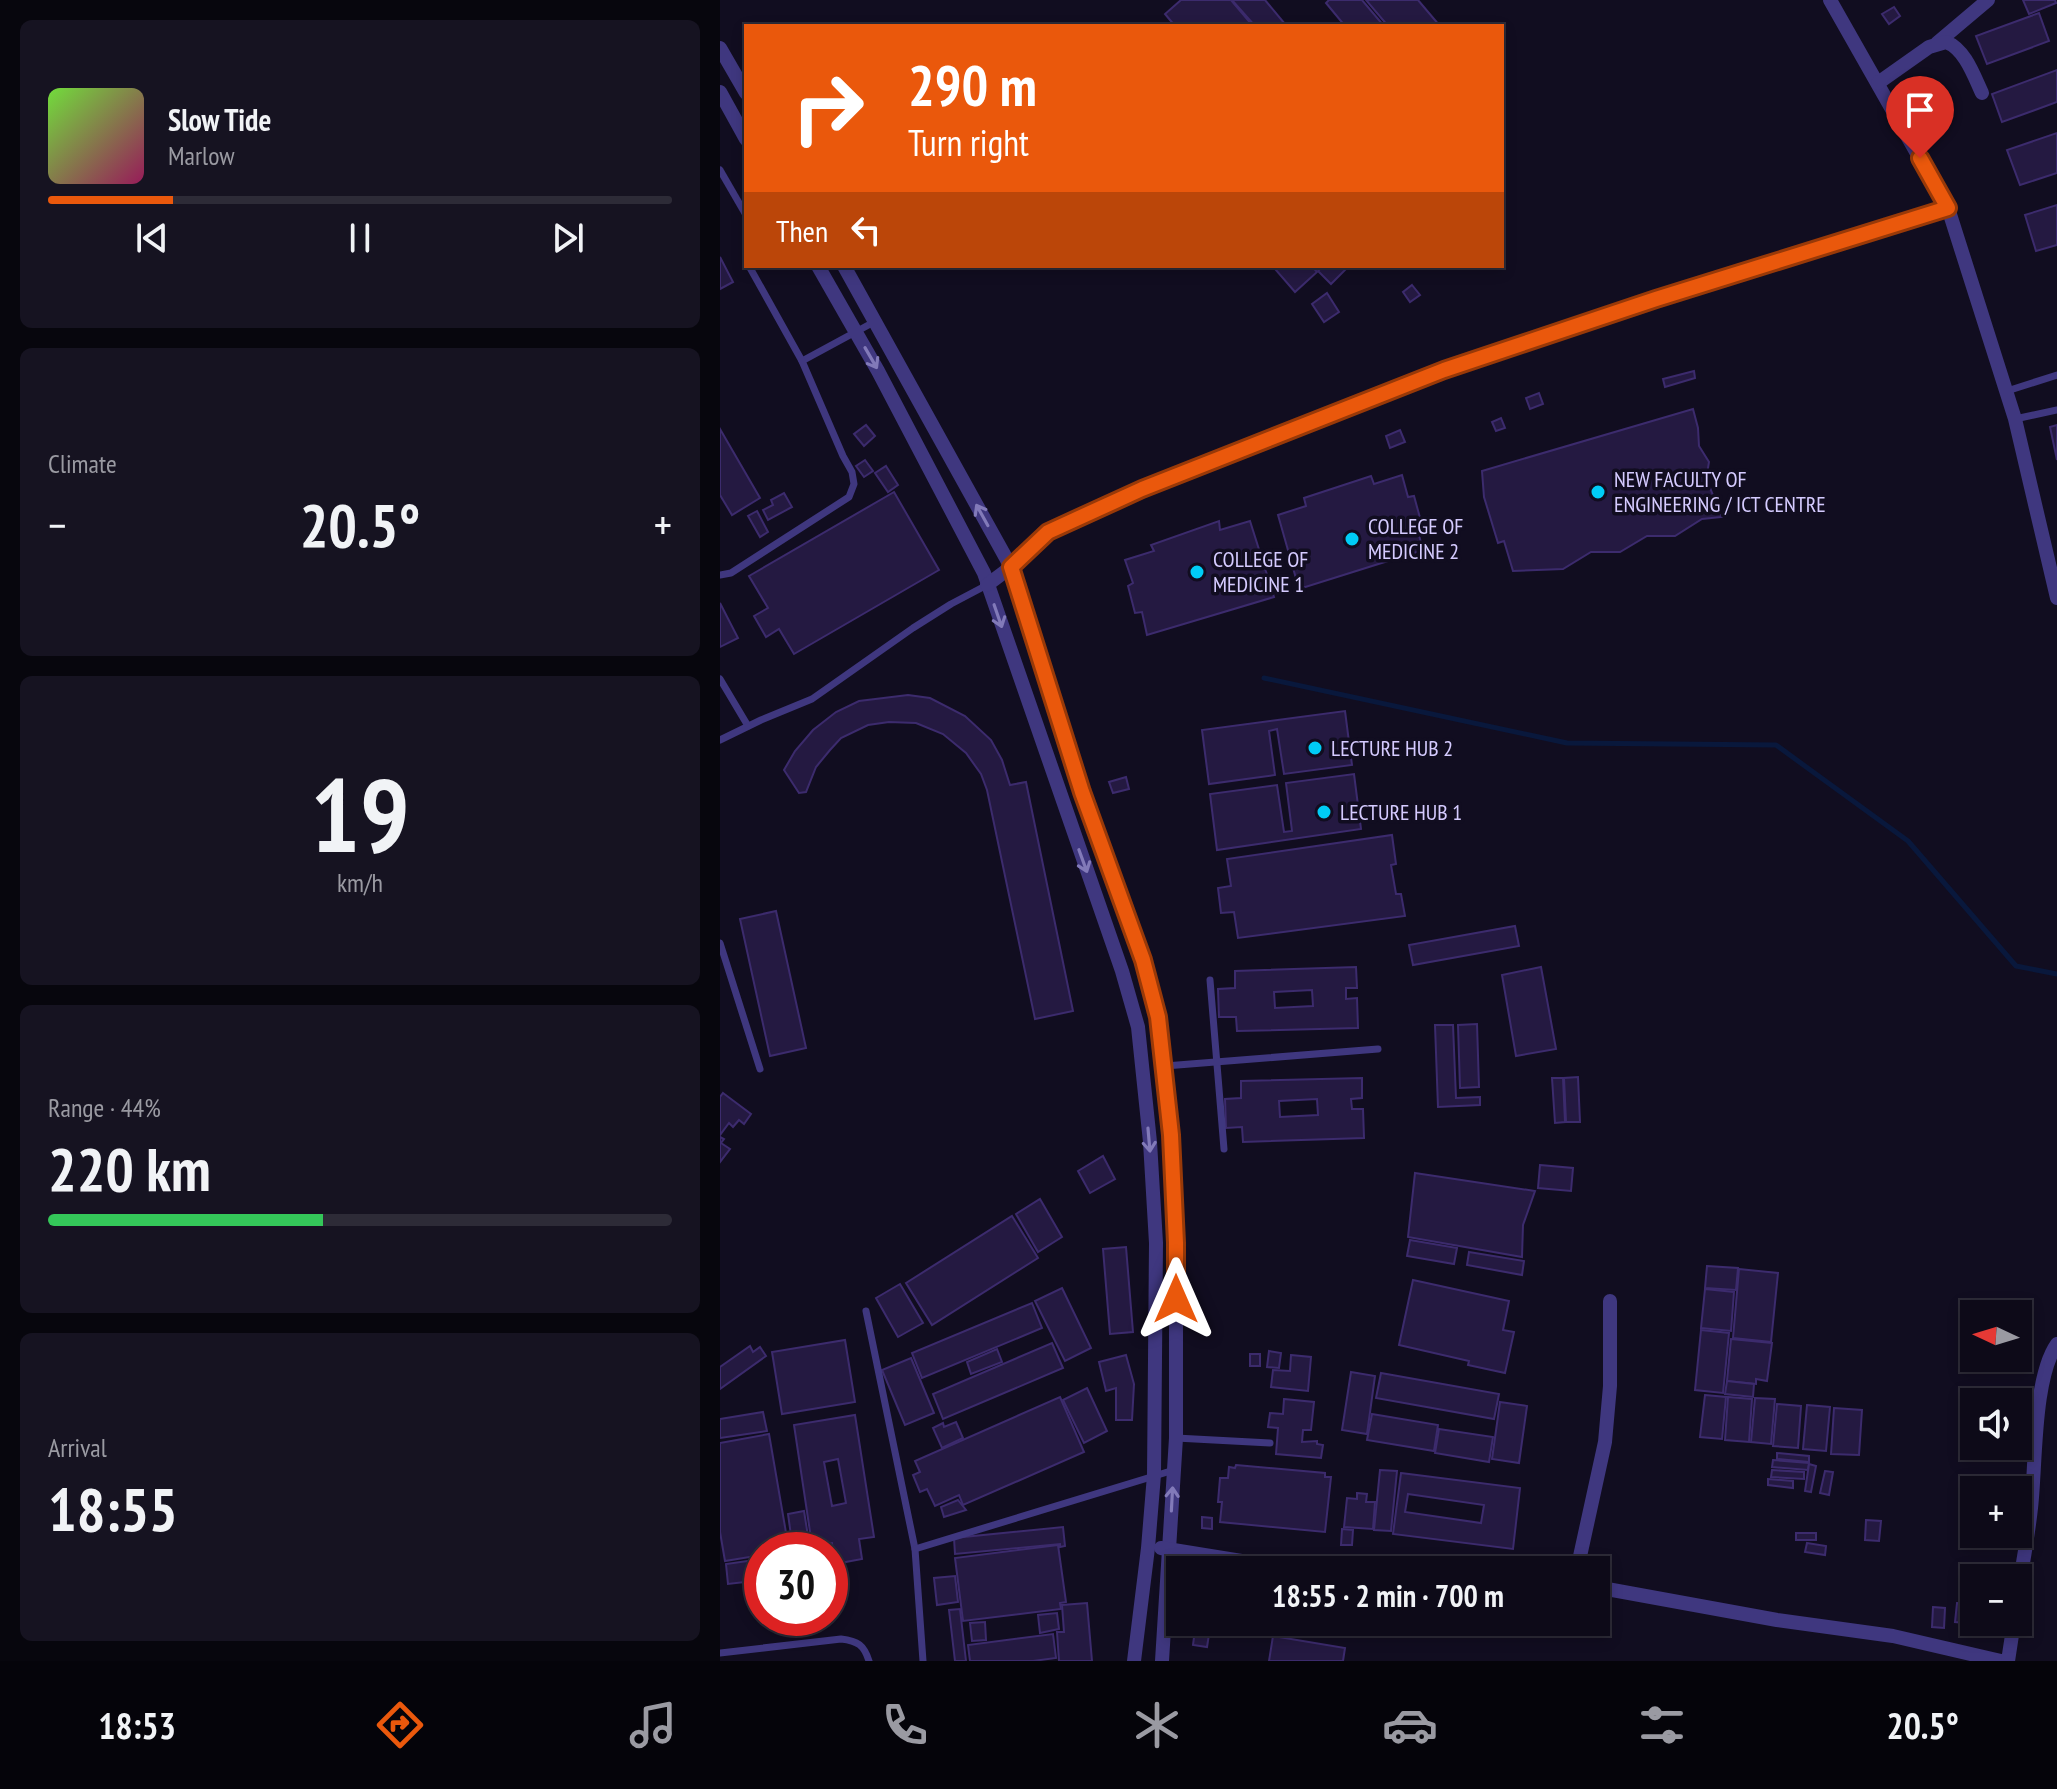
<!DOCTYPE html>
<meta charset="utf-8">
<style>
body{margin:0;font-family:"PT Sans Narrow",sans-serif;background:#161321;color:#f1f3f6;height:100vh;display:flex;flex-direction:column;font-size:30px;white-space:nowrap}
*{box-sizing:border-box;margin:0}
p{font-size:26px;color:#9a9aa2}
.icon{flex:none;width:44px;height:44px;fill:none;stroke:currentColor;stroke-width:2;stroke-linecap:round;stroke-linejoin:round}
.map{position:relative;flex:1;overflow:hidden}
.details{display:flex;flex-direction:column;gap:20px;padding:20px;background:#07060d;width:720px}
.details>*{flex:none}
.hud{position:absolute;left:24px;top:24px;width:760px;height:244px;border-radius:0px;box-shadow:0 4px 12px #0003,0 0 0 2px #2d2b37;background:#ea580c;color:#fff;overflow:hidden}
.needle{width:52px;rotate:274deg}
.fabs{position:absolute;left:1240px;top:1300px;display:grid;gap:16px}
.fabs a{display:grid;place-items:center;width:72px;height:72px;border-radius:0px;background:#0d0a18;box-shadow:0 4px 12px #0003,0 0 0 2px #2d2b37;font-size:40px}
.speed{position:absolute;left:24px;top:1532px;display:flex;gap:16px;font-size:40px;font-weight:700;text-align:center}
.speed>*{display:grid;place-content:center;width:104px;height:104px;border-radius:50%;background:#0d0a18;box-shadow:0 4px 12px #0003,0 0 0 2px #2d2b37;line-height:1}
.speed .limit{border:12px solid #d22;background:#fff;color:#111}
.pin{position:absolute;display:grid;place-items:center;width:68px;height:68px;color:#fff;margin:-82px -34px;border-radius:50% 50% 50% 0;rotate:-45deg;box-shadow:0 0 8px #0007}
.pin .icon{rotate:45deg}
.me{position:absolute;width:88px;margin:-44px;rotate:0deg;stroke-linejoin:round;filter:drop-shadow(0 0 6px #0008)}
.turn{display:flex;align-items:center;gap:28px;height:168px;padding:0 32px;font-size:36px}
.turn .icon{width:104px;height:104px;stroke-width:2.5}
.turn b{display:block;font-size:56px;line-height:68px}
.then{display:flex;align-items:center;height:76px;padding:0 32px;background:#0003;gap:16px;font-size:30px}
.big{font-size:60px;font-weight:600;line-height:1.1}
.details .widget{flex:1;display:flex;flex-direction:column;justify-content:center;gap:12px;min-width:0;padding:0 28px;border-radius:12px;background:#161321}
.details .dial{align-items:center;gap:0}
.dial b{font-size:104px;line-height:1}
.song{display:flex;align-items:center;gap:24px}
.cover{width:96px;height:96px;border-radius:12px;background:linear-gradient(135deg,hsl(100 70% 55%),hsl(330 70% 35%))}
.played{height:8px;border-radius:4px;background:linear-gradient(90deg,#ea580c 20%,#2d2b37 20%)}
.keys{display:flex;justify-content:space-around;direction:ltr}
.heat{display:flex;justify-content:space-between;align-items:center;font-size:44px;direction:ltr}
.charge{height:12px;border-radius:6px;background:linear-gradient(90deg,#34c759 44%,#2d2b37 0)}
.trip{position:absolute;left:446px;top:1556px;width:444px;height:80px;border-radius:0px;background:#0d0a18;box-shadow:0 4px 12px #0003,0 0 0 2px #2d2b37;font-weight:600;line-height:80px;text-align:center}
.menu{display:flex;height:128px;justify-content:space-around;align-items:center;background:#05040a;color:#9a9aa2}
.menu .icon{width:56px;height:56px}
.menu .selected{color:#ea580c}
.menu b{font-size:36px;color:#f1f3f6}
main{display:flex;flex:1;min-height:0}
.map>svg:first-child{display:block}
</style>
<main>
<section class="details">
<div class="widget">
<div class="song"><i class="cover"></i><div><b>Slow Tide</b><p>Marlow</p></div></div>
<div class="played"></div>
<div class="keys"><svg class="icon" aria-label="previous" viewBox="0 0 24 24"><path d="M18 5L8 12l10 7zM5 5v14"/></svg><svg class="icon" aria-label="pause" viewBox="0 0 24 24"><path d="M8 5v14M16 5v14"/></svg><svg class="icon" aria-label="next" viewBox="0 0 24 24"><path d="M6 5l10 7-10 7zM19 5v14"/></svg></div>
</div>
<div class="widget"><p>Climate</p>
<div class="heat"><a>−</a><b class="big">20.5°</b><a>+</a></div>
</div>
<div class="widget dial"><b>19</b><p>km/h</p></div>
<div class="widget"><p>Range · 44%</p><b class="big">220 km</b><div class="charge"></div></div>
<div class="widget"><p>Arrival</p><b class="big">18:55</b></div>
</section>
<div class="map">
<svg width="1337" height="1661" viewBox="0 0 1337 1661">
<rect width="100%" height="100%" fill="#110d20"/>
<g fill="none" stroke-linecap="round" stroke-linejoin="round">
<polyline stroke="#09183c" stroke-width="5" points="544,678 847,743 1056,745 1188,841 1296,966 1337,974"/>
</g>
<g fill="#241941" stroke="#3c2b6d" stroke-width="2" fill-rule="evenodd">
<polygon points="461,0 511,0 533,26 455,26 445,14"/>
<polygon points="512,0 545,0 565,24 563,26 535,26"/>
<polygon points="609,0 642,0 664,26 625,26 606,3"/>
<polygon points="646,0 698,0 720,26 668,26"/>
<polygon points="1303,0 1335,0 1336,3 1309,14"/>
<polygon points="1174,7 1180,16 1169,24 1162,14"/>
<polygon points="1319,13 1329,41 1267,64 1256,36"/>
<polygon points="1337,70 1337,102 1282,122 1272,94"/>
<polygon points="1337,133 1337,173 1300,185 1287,150"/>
<polygon points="1337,205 1337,245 1316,251 1305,215"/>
<polygon points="0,257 13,282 0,289"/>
<polygon points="559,266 592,266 597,272 575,292 555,269"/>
<polygon points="603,266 621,266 625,270 611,284 598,271"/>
<polygon points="692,285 700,295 690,302 683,292"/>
<polygon points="607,293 619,312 604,322 592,304"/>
<polygon points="974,371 975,378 945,387 943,379"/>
<polygon points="819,393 823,404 810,409 806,398"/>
<polygon points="973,409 978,428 979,446 989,462 987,474 990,488 1002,517 982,519 955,536 927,536 900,552 871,552 843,569 793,571 784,541 778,543 764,497 762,471"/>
<polygon points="781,418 785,428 776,431 772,422"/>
<polygon points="146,425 155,436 144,446 134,434"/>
<polygon points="1337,425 1337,460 1330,427"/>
<polygon points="0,429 40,498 12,515 0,495"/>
<polygon points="680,430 685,442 670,448 666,436"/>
<polygon points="145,460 153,471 144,477 136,466"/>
<polygon points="166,466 178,485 168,492 155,473"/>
<polygon points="682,475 688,497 694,496 702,525 697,528 703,550 579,589 558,515 586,506 584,498 651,476 654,484"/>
<polygon points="174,492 219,570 74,654 59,629 46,637 34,616 48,608 29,576"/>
<polygon points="64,493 72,507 48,520 43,510 53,505 51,500"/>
<polygon points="37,511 48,532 40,537 28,516"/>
<polygon points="499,521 500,530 530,521 554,597 427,635 422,612 415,613 408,586 413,583 405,560 434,551 431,545"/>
<polygon points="0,603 18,638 0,647"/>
<polygon points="188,695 210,698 245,716 271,740 282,760 290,785 306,782 353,1011 315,1019 267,790 261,774 246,753 223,734 196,723 169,722 148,725 121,738 110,750 96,767 86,792 79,793 64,770 75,751 93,730 116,712 139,701"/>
<polygon points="625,711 632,765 564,774 557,729 549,731 555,775 489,784 482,730"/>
<polygon points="634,774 641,829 497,850 490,794 557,785 564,832 572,831 566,783"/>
<polygon points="406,777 409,789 393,793 389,782"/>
<polygon points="672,835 676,864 671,865 676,894 681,894 685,916 518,938 514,912 501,913 498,888 511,886 507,859"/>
<polygon points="56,911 86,1048 50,1056 20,919"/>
<polygon points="795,926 799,946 693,965 689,945"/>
<path d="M636,967L637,988H626V999L637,998L638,1028L517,1031L516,1017H499L498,989L515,988V971ZM592,990L593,1006L555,1008L554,992Z"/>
<polygon points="821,967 836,1049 796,1056 782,975"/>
<polygon points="757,1024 759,1087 740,1088 738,1025"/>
<polygon points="715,1025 733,1025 736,1098 760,1097 760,1105 718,1107"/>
<polygon points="858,1077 860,1122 846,1122 844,1078"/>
<path d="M642,1078V1098L631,1099L632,1109H643L644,1138L523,1142L522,1127L506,1128L505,1099L521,1098V1081ZM597,1099L598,1115L560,1117L559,1101Z"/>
<polygon points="832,1078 843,1078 845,1122 835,1123"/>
<polygon points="3,1093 31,1114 24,1124 19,1120 13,1127 9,1123 0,1135 0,1097"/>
<polygon points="0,1137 4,1139 1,1143 10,1149 0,1162"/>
<polygon points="383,1156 395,1179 370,1193 358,1171"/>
<polygon points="820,1165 853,1168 851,1191 818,1188"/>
<polygon points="695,1173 815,1191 803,1225 802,1257 688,1237"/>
<polygon points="320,1199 342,1237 318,1252 296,1214"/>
<polygon points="292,1216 318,1258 212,1325 186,1283"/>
<polygon points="690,1240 737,1248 734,1264 687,1256"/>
<polygon points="406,1247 413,1332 390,1334 383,1249"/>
<polygon points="749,1252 804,1261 802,1275 747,1265"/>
<polygon points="987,1266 1018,1268 1016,1290 985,1288"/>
<polygon points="1019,1269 1058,1273 1051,1342 1013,1338"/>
<polygon points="693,1280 789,1301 783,1330 794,1332 785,1373 748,1365 749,1361 679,1345"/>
<polygon points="180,1284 203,1323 178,1337 156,1298"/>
<polygon points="342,1288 371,1348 345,1361 315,1301"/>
<polygon points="985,1289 1014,1292 1011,1331 981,1328"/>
<polygon points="312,1303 322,1328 202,1378 192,1353"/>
<polygon points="981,1330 1009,1333 1003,1393 975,1390"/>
<polygon points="1011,1339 1052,1343 1047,1381 1036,1379 1036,1384 1007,1381"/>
<polygon points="125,1340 135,1402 62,1414 52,1352"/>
<polygon points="332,1343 343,1368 223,1419 213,1394"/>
<polygon points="30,1346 33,1352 40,1347 46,1356 0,1389 0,1367"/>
<polygon points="277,1349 282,1362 251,1374 247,1362"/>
<polygon points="549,1351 561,1353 559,1368 547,1367"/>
<rect x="530" y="1354" width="10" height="12"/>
<polygon points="406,1355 414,1384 412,1420 396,1420 396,1388 386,1391 379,1362"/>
<polygon points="571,1355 591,1357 588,1391 551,1387 553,1370 570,1371"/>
<polygon points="191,1358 214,1413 185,1425 162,1370"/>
<polygon points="631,1372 655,1376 647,1434 622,1430"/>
<polygon points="661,1373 779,1394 774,1419 656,1398"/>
<polygon points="1007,1381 1034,1384 1033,1397 1005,1394"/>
<polygon points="367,1388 387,1431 364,1443 343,1400"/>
<polygon points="985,1395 1006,1397 1002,1439 980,1437"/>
<polygon points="340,1397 364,1452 243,1505 239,1495 215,1506 207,1489 200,1492 193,1475 200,1472 195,1461"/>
<polygon points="1008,1397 1032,1399 1029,1442 1005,1440"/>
<polygon points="1035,1398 1055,1399 1051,1444 1031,1442"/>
<polygon points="564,1399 594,1402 591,1430 583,1430 582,1442 597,1441 597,1444 603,1445 601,1458 556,1454 558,1428 548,1427 550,1413 563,1414"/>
<polygon points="780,1402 807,1406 799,1463 772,1459"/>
<polygon points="1057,1404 1081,1406 1078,1448 1053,1446"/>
<polygon points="1087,1405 1110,1407 1106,1451 1083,1449"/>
<polygon points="1114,1408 1142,1410 1139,1455 1111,1454"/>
<polygon points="43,1412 47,1431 0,1438 0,1419"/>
<polygon points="652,1414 718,1425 714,1451 647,1440"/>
<path d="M135,1415L154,1537L139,1539L142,1559L115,1564L112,1543L92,1545L74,1425ZM118,1459L126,1503L112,1506L104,1462Z"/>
<polygon points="236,1422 243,1438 222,1448 213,1428 223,1423 224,1427"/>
<polygon points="719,1429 773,1437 769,1462 715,1453"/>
<polygon points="49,1434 69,1550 42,1550 42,1555 5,1561 0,1532 0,1443"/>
<polygon points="1057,1453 1089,1456 1089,1462 1057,1459"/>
<polygon points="1053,1460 1089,1463 1088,1470 1052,1467"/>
<polygon points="1089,1464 1096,1466 1091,1492 1085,1491"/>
<polygon points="516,1465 605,1473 605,1477 611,1477 605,1532 500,1522 502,1502 498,1502 500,1478 508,1478 509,1467 515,1468"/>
<polygon points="660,1470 677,1471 671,1531 654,1530"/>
<polygon points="1052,1470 1084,1472 1084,1479 1051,1477"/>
<polygon points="1105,1471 1113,1472 1109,1495 1100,1493"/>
<path d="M681,1473L800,1488L793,1549L673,1534ZM688,1494L764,1505L761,1523L685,1512Z"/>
<polygon points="1048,1479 1073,1481 1073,1488 1048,1485"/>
<polygon points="637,1493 647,1494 646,1502 655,1502 653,1529 624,1527 627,1498 637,1499"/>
<polygon points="238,1500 246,1510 224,1517 221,1507"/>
<polygon points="84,1511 90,1549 73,1550 68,1514"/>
<polygon points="482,1517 492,1518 492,1529 482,1528"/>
<polygon points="1146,1520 1161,1521 1159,1541 1145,1540"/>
<polygon points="343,1527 345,1546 340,1547 340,1544 235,1554 234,1538"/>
<polygon points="622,1529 633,1530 632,1545 621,1545"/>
<rect x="1076" y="1533" width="20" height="7"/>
<polygon points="1299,1533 1298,1542 1270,1540 1270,1534"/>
<polygon points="1087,1543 1106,1546 1105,1555 1085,1552"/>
<polygon points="338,1545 346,1602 340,1603 341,1609 243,1621 235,1558"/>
<polygon points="42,1559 42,1580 8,1584 6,1564"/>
<polygon points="235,1576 238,1602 217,1605 214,1578"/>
<polygon points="367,1603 372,1661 339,1661 337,1632 344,1632 342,1605"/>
<polygon points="1237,1603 1247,1604 1245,1623 1235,1622"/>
<polygon points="1213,1607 1225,1608 1224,1628 1212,1627"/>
<polygon points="240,1609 246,1661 235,1661 229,1610"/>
<polygon points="337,1613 339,1629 320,1633 318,1615"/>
<polygon points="265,1622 266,1640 252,1641 250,1623"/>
<polygon points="476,1622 491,1622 487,1647 473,1645"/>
<polygon points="1273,1622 1288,1622 1287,1630 1273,1629"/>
<polygon points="333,1634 336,1658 313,1661 250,1661 248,1645"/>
<polygon points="553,1636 625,1648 623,1661 549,1661"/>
</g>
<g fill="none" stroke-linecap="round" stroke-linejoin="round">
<g stroke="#3f377f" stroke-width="7">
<polyline points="0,170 26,215"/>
<polyline points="82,361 154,322"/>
<polyline points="1287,391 1337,375"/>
<polyline points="1295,419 1337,410"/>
<polyline points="0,575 11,573 129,497 134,484 132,472 123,456 82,361 29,266"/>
<polyline points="0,679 28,726"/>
<polyline points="0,740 41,720 92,699 193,628 231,604 267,585"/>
<polyline points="0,943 40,1069"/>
<polyline points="490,980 504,1149"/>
<polyline points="445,1066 658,1049"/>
<polyline points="146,1311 195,1549"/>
<polyline points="456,1438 550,1443"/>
<path d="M0,1653L121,1639C138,1641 144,1645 149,1661"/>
<polyline points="203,1661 195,1549 454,1470"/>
</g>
<g stroke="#3f377f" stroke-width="14">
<polyline points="1110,0 1228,208 1295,419 1337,598"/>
<polyline points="1217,43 1268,0"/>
<polyline points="0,48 26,93"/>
<path d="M1158,83L1209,47L1226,42C1245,49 1254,76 1262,93"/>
<polyline points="0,92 26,139"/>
<polyline points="98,266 158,371 264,573 402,971 418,1027 430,1142 436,1243 434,1475 428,1548 414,1661"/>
<polyline points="124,266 291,567 362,792 423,960 438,1017 451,1135 456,1243 456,1438 442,1661"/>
<polyline points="267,585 291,567 328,532 446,478 724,370 936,299 1228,208"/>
<polyline points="441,1548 578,1570"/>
<polyline points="857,1570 885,1442 890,1386 890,1301"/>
<polyline points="876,1587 1057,1620 1173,1636 1281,1661"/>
<path d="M1298,1595C1302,1566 1308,1537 1311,1508C1316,1465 1313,1378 1337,1344"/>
<polyline points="1288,1661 1294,1622"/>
</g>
</g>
<defs><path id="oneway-shaft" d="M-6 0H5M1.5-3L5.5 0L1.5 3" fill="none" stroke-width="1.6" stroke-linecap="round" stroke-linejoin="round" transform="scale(2)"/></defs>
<g stroke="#827ab9">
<use href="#oneway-shaft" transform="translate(151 358) rotate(60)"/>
<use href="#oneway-shaft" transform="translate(262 515) rotate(-119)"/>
<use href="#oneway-shaft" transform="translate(278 616) rotate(71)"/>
<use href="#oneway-shaft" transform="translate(363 861) rotate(70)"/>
<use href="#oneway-shaft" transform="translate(429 1140) rotate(85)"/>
<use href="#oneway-shaft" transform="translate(452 1499) rotate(-87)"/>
</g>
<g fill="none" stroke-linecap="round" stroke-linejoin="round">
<defs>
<polyline id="route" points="456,1299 456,1243 451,1135 438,1017 423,960 362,792 291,567 328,532 422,489 724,370 936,299 1228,208 1200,158"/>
</defs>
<use href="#route" stroke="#983908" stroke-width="20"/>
<use href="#route" stroke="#ea580c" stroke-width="14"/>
</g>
<g fill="#00ccf6" stroke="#110d20" stroke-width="3">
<circle cx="878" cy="492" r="8"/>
<circle cx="632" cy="539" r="8"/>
<circle cx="477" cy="572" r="8"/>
<circle cx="595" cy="748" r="8"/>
<circle cx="604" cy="812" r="8"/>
</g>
<g text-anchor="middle" stroke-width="7" stroke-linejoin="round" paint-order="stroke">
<g font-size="22" fill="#d5cbff" stroke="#110d20" text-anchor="start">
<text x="894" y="487">NEW FACULTY OF<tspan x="894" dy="25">ENGINEERING / ICT CENTRE</tspan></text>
<text x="648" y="534">COLLEGE OF<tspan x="648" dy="25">MEDICINE 2</tspan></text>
<text x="493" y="567">COLLEGE OF<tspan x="493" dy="25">MEDICINE 1</tspan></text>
<text x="611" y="756">LECTURE HUB 2</text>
<text x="620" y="820">LECTURE HUB 1</text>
</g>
</g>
</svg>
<div class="fabs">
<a><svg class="needle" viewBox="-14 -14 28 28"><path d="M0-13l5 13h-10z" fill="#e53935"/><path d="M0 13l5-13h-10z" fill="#9a9aa2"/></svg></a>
<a><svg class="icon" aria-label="sound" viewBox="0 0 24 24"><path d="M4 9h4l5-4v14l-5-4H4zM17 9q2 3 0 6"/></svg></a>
<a>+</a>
<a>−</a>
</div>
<div class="speed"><div class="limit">30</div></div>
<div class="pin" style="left:1200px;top:158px;background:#d93025"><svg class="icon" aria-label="arrive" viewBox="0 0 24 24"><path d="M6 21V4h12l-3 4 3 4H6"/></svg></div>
<svg class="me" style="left:456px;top:1299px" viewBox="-20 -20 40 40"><path d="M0-17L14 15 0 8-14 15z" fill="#ea580c" stroke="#fff" stroke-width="4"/></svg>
<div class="trip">18:55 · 2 min · 700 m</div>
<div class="hud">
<div class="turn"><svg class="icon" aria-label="right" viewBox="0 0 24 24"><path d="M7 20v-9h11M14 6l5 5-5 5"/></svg><div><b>290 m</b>Turn right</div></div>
<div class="then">Then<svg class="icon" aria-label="left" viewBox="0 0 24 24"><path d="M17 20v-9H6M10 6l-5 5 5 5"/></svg></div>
</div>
</div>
</main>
<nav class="menu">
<b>18:53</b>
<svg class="icon selected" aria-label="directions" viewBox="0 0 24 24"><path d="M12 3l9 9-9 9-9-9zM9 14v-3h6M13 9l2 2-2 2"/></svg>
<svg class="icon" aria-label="music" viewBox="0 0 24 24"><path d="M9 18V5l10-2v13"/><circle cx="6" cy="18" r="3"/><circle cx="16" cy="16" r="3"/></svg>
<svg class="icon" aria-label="phone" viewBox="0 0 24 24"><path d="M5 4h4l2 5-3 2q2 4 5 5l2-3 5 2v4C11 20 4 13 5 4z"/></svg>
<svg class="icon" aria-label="climate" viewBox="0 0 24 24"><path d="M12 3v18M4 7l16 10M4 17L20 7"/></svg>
<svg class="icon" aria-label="car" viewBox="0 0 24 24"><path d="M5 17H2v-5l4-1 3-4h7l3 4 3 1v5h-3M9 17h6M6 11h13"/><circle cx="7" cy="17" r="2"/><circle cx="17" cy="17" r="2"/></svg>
<svg class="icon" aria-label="filters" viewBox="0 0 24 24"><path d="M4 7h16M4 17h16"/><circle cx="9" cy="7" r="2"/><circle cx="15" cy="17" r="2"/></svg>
<b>20.5°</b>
</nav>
